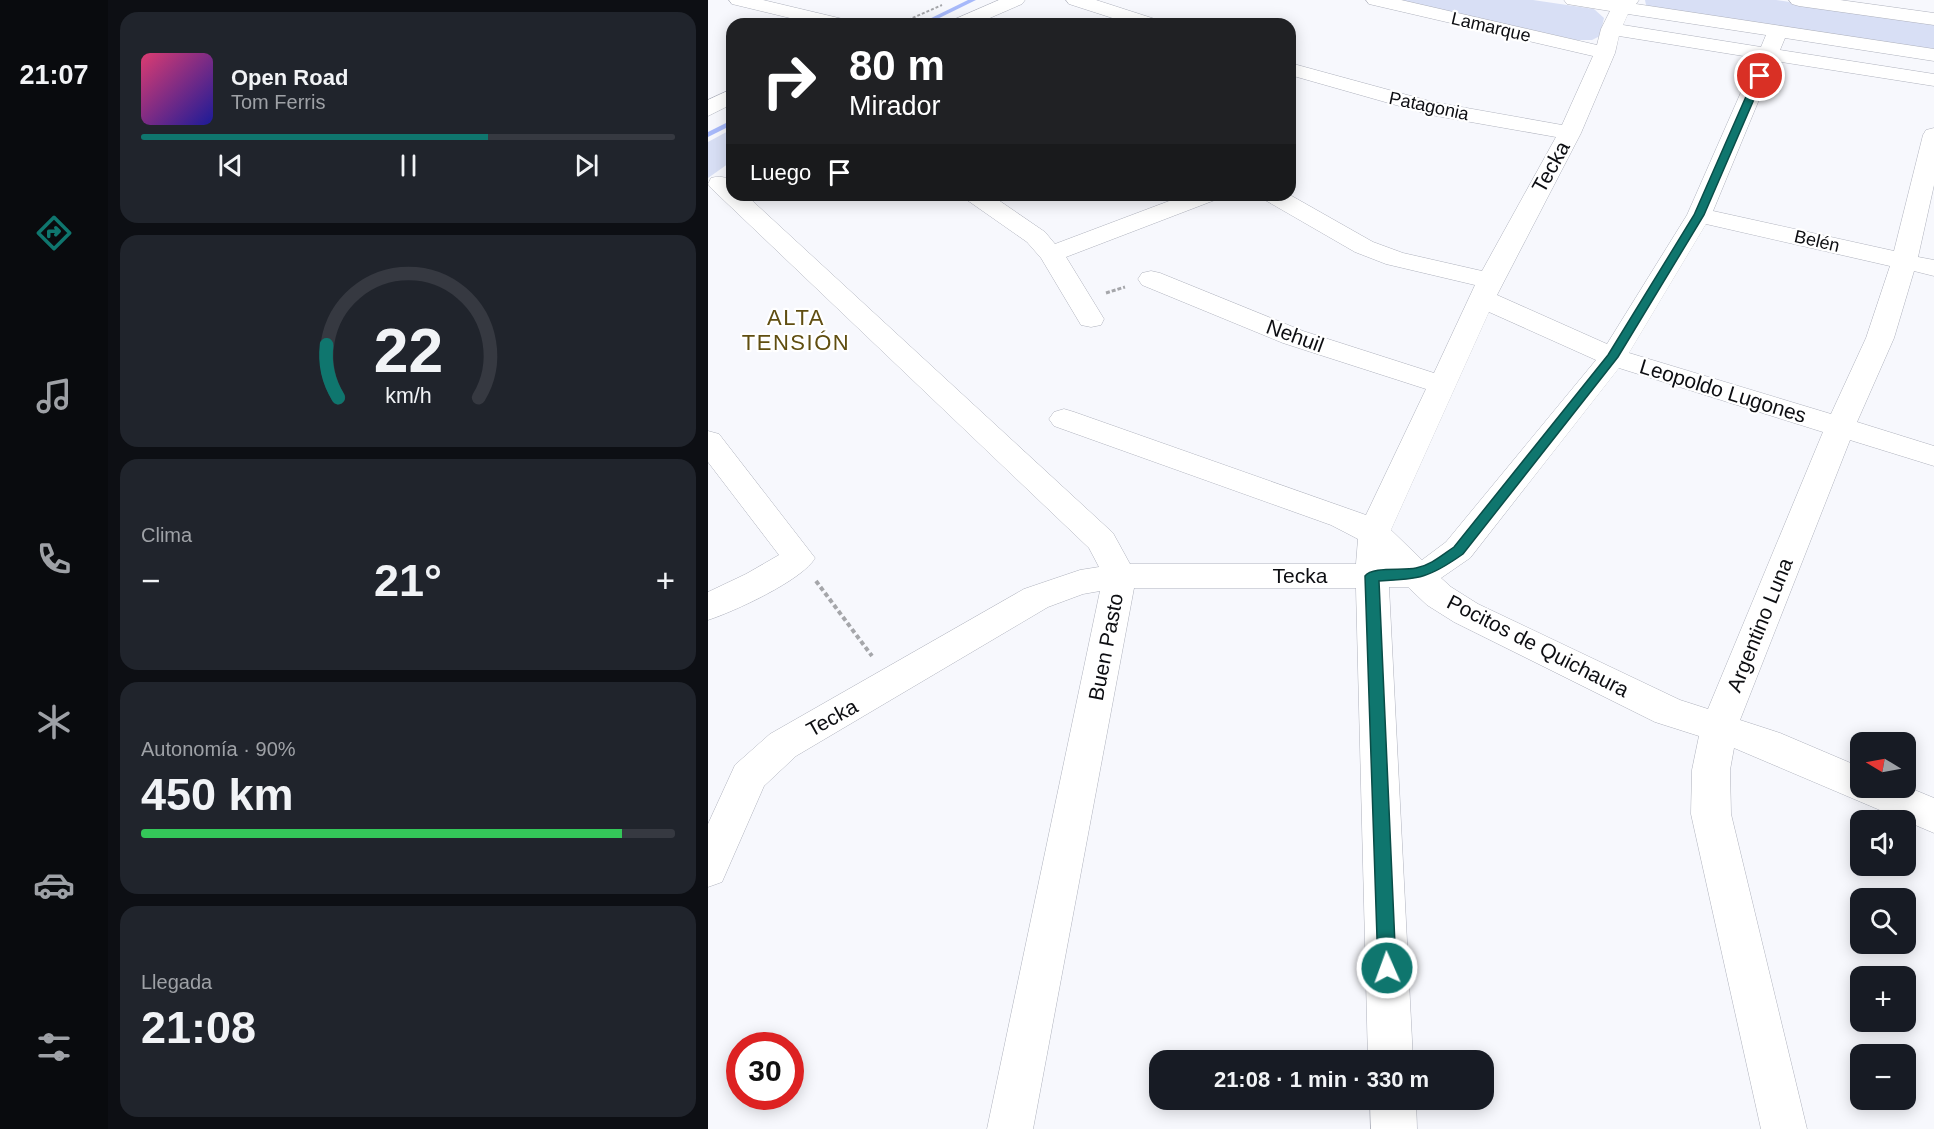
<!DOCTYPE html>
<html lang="es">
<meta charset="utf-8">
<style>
body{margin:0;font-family:Arial,sans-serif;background:#20242c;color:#f1f3f6;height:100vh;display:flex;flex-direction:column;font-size:22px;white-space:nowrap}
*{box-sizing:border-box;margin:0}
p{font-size:20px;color:#9ea1a6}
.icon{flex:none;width:33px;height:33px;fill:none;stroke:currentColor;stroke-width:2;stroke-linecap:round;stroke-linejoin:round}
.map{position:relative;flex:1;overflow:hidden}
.panel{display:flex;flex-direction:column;gap:12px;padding:12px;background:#0d0f14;width:600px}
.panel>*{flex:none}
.guide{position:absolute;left:18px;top:18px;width:570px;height:183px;border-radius:18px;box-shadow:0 3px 15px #0003;background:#202124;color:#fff;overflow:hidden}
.needle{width:39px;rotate:280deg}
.tools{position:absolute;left:1142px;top:732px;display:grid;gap:12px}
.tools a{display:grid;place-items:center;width:66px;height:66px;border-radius:12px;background:#171b24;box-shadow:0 3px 15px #0003;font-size:30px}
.speed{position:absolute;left:18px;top:1032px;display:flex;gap:12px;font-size:30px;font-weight:700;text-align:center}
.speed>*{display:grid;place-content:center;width:78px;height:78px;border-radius:50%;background:#171b24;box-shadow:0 3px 15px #0003;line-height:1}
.speed .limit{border:9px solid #d22;background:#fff;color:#111}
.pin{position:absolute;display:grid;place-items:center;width:51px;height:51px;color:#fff;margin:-26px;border:3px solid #fff;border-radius:50%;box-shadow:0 2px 6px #0007}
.me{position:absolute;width:66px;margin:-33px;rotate:358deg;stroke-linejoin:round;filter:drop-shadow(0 0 4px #0008)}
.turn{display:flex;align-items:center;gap:21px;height:126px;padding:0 24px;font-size:27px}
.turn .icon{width:78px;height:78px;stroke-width:2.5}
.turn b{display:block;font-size:42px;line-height:51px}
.then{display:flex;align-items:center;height:57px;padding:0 24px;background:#0003;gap:12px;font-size:22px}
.big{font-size:45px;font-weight:800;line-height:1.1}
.panel .tile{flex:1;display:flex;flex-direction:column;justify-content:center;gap:9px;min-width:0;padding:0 21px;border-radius:18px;background:#20242c}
.panel .dial{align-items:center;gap:0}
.dial svg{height:156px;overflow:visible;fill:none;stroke:#363941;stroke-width:7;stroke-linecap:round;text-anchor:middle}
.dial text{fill:#f1f3f6;stroke:none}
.song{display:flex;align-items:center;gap:18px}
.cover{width:72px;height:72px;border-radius:9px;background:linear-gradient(135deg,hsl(340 70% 55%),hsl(240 70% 35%))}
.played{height:6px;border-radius:3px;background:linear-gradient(90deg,#0f766e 65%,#363941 65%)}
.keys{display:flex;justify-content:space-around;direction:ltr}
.heat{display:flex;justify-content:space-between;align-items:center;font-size:33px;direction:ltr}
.charge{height:9px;border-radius:4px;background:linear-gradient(90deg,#34c759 90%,#363941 0)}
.trip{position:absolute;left:441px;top:1050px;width:345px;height:60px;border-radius:18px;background:#171b24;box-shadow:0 3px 15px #0003;font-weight:800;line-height:60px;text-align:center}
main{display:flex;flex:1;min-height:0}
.menu{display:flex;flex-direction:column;width:108px;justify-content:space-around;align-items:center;background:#090b0e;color:#9ea1a6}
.menu .icon{width:42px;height:42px}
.menu .on{color:#0f766e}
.menu b{font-size:27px;color:#f1f3f6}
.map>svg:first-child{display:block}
</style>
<main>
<nav class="menu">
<b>21:07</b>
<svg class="icon on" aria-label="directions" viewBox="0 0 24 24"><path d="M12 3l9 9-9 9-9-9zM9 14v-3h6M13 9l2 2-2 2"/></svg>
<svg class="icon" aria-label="music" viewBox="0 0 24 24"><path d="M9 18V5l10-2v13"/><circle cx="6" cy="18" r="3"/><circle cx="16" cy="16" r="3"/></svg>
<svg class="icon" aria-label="phone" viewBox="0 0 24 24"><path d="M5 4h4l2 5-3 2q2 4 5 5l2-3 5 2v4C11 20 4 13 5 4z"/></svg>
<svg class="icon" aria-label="climate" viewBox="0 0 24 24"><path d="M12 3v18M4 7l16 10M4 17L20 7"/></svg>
<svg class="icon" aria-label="car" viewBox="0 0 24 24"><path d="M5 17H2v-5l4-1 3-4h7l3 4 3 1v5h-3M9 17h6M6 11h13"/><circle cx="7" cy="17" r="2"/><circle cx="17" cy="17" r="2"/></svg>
<svg class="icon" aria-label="filters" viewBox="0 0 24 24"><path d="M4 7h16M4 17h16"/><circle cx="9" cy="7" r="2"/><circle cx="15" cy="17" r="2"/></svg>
</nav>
<section class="panel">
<div class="tile">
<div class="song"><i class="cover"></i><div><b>Open Road</b><p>Tom Ferris</p></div></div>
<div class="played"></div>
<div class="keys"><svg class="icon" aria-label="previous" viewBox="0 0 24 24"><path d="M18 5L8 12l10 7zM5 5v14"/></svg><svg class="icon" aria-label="pause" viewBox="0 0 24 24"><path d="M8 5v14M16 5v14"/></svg><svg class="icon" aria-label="next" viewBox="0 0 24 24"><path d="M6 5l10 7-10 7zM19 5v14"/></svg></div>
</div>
<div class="tile dial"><svg viewBox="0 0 100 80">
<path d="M14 69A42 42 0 1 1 86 69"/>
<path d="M14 69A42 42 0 0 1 8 42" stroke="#0f766e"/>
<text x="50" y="56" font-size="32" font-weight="700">22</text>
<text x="50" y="72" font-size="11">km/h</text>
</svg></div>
<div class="tile"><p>Clima</p>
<div class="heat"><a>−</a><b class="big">21°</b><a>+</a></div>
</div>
<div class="tile"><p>Autonomía · 90%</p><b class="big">450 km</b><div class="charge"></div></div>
<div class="tile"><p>Llegada</p><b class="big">21:08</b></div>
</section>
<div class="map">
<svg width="1226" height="1129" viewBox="0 0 1226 1129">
<rect width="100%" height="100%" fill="#f7f8fd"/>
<g fill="#d8dff5">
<polygon points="692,0 825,0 886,9 896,18 892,36 884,40 868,40"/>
<polygon points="937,0 1068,0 1226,23 1226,50 947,9 938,5"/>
<polygon points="24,129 24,161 0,178 0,142"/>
</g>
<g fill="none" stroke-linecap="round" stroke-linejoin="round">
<g fill="#a7b9fa" fill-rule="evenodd">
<polygon points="260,0 268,0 219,24 211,24"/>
<polygon points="24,120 24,125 0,137 0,132"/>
</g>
<defs>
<g id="minor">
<polygon points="21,0 55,0 139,20 142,24 107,24 24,4"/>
<polygon points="291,0 317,0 314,4 268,24 242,24 245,20"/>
<polygon points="358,0 388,0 450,20 453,24 423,24 361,4"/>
<path d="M658,0H693L889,45L893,29L902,11L859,4L856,0H931L928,4L1226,49V61L1077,38L1072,50L1226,74V86L1067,61L1005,211L1186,251L1215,135L1218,130L1226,128V185L1210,257L1226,260V276L1206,271L1186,338L1149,422L1226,446V466L1142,440L1032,720L1072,733L1152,767V788L1197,786L1226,798V833L1026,748L1022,770L1023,814L1099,1129H1053L983,814L984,770L991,736L947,722L746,622L719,605L700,587H681L705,1060H660L648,588H426L325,1129H279L392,591L375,594L340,607L88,756L56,786L14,882L0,887V824L27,765L62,734L316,589L372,570L391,567L381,548L3,188L0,184L3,178C11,176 17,176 24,182V195H38L405,533L422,564H648L650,539L623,525L346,426L341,419L346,412L356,409L366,412L658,515L718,389L575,343L434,285L430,279L434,273L443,271L452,273L595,331L726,373L767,285L678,264L647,252L557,200L553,195H582L665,242L695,253L774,271L848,137L723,115L582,75V63L725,102L854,125L885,56L661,4ZM920,14L1058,35L1053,47L915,25ZM911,36L1048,58L979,215L899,344L789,295L873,133L907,53ZM998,224L1182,266L1158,338L1123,414L921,353ZM781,312L888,360L738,542L714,560L683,530ZM911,368L1115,432L1000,709L972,700L770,604L743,587L733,578L762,558Z"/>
<polygon points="1081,0 1132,0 1226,13 1226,25 1091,6 1084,4"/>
<polygon points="24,89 24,104 0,116 0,100"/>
<polygon points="255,195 283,195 337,232 347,244 477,195 511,195 507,200 358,257 396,319 393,325 383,327 373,325 333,258 319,242 259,200"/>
<path d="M0,431L11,434L107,558C95,580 25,612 0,620V592L38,574L71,555L0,462Z"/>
<polygon points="662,1100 708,1100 709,1129 663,1129"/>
</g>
</defs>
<use href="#minor" stroke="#afb2bd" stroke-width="1"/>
<polyline stroke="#a5a6aa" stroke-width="2" stroke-dasharray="3 2" stroke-linecap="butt" points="191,24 234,5"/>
<polyline stroke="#a5a6aa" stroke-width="3" stroke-dasharray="4 2" stroke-linecap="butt" points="398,293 417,287"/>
<polyline stroke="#a5a6aa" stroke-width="4" stroke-dasharray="4.5 3" stroke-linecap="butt" points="108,581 164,656"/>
<use href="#minor" fill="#fff" fill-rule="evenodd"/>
</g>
<path fill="#0f766e" stroke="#0a4d48" stroke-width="1.5" d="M1052,74L1056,76L996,215L910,357L755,554C721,578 712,579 671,581L688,968L686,974L679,977L673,974L670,968L657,576C664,566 695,571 708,568C723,565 734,555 746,547L900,355L986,215L1047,76Z"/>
<g text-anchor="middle" stroke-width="4.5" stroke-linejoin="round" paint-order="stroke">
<g font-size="18" fill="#0d0e12" stroke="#fff">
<text transform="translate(783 27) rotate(13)" y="6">Lamarque</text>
<text transform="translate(721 106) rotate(12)" y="6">Patagonia</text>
<text transform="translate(1109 241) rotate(13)" y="6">Belén</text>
</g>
<g font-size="21" fill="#0d0e12" stroke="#fff">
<text transform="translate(843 167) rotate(-61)" y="7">Tecka</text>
<text transform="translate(587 336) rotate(20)" y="7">Nehuil</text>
<text transform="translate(1015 391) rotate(17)" y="7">Leopoldo Lugones</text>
<text x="592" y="583">Tecka</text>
<text transform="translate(1052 625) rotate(-68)" y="7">Argentino Luna</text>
<text transform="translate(830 646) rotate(27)" y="7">Pocitos de Quichaura</text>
<text transform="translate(398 647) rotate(-79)" y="7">Buen Pasto</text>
<text transform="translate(124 718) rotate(-29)" y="7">Tecka</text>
</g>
<g font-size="22" letter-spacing="1.5" fill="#604e11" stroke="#fff">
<text x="88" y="325">ALTA<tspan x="88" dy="25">TENSIÓN</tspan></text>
</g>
</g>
</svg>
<div class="tools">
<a><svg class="needle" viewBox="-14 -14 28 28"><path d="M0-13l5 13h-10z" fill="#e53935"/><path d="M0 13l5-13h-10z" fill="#9ea1a6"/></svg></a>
<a><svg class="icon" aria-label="sound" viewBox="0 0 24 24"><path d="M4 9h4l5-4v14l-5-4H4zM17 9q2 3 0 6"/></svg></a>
<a><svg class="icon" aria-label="search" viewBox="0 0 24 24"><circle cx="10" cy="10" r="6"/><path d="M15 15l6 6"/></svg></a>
<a>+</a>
<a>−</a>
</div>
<div class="speed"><div class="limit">30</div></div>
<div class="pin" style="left:1052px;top:76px;background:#d93025"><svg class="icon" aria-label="arrive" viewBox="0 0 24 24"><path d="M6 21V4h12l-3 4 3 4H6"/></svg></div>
<svg class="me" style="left:679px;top:968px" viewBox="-20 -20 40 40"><circle r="17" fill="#0f766e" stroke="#fff" stroke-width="3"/><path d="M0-11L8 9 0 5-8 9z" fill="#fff"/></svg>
<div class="trip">21:08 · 1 min · 330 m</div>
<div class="guide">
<div class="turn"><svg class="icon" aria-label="right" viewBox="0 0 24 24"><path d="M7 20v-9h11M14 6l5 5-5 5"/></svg><div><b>80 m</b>Mirador</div></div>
<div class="then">Luego<svg class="icon" aria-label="arrive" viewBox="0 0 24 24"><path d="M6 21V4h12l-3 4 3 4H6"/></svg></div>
</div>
</div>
</main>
